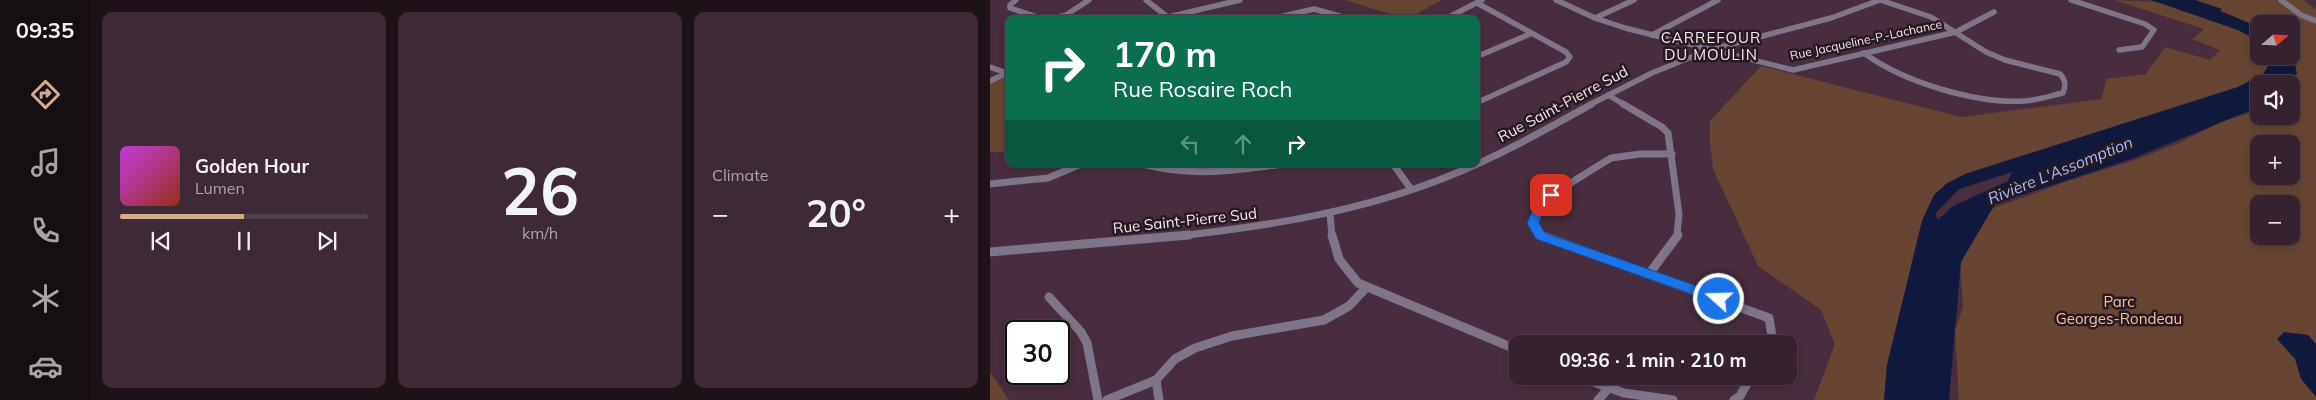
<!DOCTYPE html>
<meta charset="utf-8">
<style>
body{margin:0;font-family:Mulish,sans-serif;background:#3d2a36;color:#f1f3f6;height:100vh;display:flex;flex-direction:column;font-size:19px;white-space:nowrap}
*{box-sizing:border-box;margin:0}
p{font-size:16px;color:#aaa4aa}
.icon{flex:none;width:28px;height:28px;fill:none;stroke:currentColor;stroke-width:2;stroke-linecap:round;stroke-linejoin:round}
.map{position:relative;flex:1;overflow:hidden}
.sheet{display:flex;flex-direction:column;gap:12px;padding:12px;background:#1d1319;width:900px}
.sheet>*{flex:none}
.hud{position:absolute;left:15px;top:15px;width:475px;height:152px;border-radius:10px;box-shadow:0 2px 8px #0003,0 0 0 1px #4f3f4a;background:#0b6e4f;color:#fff;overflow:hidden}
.needle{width:32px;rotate:71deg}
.buttons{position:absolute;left:1260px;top:15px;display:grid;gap:10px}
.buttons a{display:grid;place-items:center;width:50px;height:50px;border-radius:10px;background:#35222e;box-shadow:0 2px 8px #0003,0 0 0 1px #4f3f4a;font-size:25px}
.speed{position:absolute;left:15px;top:320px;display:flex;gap:10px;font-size:25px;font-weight:700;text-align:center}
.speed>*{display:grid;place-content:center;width:65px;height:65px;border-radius:50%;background:#35222e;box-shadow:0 2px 8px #0003,0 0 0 1px #4f3f4a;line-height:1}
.speed .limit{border:2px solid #111;border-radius:8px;background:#fff;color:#111}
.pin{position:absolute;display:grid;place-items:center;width:42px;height:42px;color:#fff;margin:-21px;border-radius:10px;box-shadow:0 2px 8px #0006}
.me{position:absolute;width:55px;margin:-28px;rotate:290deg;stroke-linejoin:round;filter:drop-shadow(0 0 4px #0008)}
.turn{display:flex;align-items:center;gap:18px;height:105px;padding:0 25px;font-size:22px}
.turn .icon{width:65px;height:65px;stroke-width:2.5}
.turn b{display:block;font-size:35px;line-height:42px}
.lanes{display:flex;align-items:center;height:48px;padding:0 25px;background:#0003;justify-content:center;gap:25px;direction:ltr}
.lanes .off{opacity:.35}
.big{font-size:38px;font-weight:700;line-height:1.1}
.sheet .tile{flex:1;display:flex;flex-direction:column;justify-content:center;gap:8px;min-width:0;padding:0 18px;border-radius:10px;background:#3d2a36}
.sheet .dial{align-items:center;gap:0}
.dial b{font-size:65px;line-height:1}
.song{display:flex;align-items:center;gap:15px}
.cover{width:60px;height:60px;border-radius:8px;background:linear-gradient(135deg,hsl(290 70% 55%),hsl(10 70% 35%))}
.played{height:5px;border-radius:2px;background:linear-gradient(90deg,#d6ab8b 50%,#4f3f4a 50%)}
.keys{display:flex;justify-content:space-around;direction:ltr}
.heat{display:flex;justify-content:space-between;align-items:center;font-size:28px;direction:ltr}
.sheet .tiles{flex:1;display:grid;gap:12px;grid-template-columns:repeat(3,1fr)}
.trip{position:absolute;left:519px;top:335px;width:288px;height:50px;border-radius:10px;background:#35222e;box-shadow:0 2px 8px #0003,0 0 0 1px #4f3f4a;font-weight:700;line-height:50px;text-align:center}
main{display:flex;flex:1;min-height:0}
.dock{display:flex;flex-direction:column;width:90px;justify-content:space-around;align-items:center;background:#150e12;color:#aaa4aa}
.dock .icon{width:35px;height:35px}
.dock .current{color:#d6ab8b}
.dock b{font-size:22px;color:#f1f3f6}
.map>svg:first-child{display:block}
</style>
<main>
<nav class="dock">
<b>09:35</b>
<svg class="icon current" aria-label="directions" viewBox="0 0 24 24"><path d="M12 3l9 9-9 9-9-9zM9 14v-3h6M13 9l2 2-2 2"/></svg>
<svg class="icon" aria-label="music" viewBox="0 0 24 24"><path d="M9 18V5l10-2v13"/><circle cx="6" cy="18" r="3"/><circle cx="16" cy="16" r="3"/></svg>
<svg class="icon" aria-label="phone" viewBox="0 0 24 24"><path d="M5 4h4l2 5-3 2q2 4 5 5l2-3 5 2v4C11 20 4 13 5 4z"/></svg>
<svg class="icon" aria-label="climate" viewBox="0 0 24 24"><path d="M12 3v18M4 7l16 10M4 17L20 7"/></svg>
<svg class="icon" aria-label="car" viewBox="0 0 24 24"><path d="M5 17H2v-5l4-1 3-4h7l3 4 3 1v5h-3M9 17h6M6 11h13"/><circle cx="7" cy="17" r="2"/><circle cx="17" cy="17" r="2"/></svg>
</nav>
<section class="sheet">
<div class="tiles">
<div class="tile">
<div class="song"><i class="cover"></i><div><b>Golden Hour</b><p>Lumen</p></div></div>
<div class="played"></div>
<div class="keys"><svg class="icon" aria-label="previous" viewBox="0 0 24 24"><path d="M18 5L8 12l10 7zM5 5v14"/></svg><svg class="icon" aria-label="pause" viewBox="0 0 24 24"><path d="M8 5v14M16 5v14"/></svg><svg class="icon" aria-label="next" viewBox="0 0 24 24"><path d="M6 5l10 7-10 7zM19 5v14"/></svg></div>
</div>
<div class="tile dial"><b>26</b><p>km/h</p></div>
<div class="tile"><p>Climate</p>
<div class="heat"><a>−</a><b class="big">20°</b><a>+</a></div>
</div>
</div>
</section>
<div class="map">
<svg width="1326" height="400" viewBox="0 0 1326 400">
<rect width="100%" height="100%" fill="#472d3d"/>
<g fill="#664633" fill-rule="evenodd">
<polygon points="355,0 452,0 417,19"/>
<polygon points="1124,0 1169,2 1248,30 1269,41 1269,56 1281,56 1283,59 1273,74 1248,87 975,174 956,184 944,195 932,221 897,365 894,400 824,400 845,344 831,310 768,266 723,169 720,140 720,121 771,66 971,117 1112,99 1116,79 1156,74 1175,47 1220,60 1230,50 1202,39 1214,29"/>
<path d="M1206,0H1314L1326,10V400H969L965,331L973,307L970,266L985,225L1004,208L1078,181L1145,160L1189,143L1233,121L1257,114L1269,108V116H1301V84H1292L1303,76L1307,61L1301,49V24H1269V28ZM1269,144H1301V176H1269ZM1269,204H1301V236H1269Z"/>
<polygon points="19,74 19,152 0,152 0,81"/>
<polygon points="0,372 19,400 0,400"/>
</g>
<g fill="#12193e" fill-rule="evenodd">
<polygon points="1161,0 1205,0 1232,9 1230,11 1269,27 1269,41 1248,30"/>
<path d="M1302,54L1307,73L1299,84H1269V106L1264,109L1141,159L1005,204L971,262L959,400H894L897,365L932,221L944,195L956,184L975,174L1248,87L1273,74L1283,59L1281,56H1301ZM1022,172L1018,181L963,206L948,220L945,214L969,189Z"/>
<polygon points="1294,332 1318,335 1326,344 1326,397 1311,379 1305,359 1287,339"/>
</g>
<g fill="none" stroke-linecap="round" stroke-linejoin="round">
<g stroke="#7e7588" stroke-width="5.5">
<polyline points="26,0 20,5 20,8 53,19"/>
<polyline points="156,0 180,19"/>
<polyline points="566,0 605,18 635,28 803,70 966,32 1004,12"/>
<polyline points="1081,0 1155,24 1164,30 1152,47 1129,50"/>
<polyline points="1291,0 1311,15 1326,21"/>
<polyline points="605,18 644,0"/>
<polyline points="60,19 76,15 99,0"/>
<polyline points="170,19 250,0"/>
<polyline points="280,19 324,9 360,19"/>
<polyline points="455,19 492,0"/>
<polyline points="662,35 728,0"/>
<polyline points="486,57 540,34"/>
<polyline points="0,67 17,73"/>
<polyline points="0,81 19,72"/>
<polyline points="618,95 635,105"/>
<polyline points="486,103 576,62 580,57 576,52 487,3"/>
<path d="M599,105L662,73L716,51L841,18L890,0L941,17L996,52L1015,60L1070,74C1075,79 1076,86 1073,93C1060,96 1048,100 1035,101C986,104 913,82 874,53"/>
</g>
<g stroke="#7e7588" stroke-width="7">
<polyline points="633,104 672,127 678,133 689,214 687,236"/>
<path d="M152,164C199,177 245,171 293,164"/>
<polyline points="403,164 421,189"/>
<polyline points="0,184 58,178 91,164"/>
<polyline points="340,214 342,236"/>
<path d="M188,236C280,226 373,211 459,176C509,156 555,130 602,104"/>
<polyline points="551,236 543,223 549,208 561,195 621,158 650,154 682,154"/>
</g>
<g stroke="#7e7588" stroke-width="9">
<polyline points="342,235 349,259 368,283 528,350"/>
<polyline points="550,235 779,318 782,336 778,344"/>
<polyline points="0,252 199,235"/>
<polyline points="659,274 688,235"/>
<polyline points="59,297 91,332 97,343 108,400"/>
<polyline points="587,376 634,393 683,400"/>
<polyline points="117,400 166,380"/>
<polyline points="169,400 166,380 185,359 205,348 242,336 334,320 359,306 377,287"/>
<polyline points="608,400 617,390"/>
<polyline points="744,400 750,396 761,376"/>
</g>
</g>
<path fill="#1a73e8" stroke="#114b97" d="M561,191L567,195L554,209L549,223L555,233L733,295L735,299L733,302H724L546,239L537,223C542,212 548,195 561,191Z"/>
<g text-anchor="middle" stroke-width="5" stroke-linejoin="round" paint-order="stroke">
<g font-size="12" fill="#f7e6f0" stroke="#261a21">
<text transform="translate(876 40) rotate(-12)" y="4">Rue Jacqueline-P.-Lachance</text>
</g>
<g font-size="15" letter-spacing="1" fill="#f7e6f0" stroke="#261a21">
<text x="721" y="43">CARREFOUR<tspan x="721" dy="17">DU MOULIN</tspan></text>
</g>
<g font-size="15" fill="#f7e6f0" stroke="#261a21">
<text transform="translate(573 104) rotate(-28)" y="5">Rue Saint-Pierre Sud</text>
<text transform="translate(195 221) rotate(-6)" y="5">Rue Saint-Pierre Sud</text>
</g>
<g font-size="15" fill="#f9c09e" stroke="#261a21">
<text x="1129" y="307">Parc<tspan x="1129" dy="17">Georges-Rondeau</tspan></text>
</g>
<g font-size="16" font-style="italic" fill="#a7baff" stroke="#261a21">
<text transform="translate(1070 170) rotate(-22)" y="6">Rivière L'Assomption</text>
</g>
</g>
</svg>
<div class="buttons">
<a><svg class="needle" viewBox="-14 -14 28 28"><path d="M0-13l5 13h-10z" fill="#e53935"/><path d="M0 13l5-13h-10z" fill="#aaa4aa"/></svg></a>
<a><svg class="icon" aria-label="sound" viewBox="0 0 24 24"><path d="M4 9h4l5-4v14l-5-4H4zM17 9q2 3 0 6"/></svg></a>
<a>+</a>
<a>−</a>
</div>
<div class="speed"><div class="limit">30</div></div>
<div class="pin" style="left:561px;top:195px;background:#d93025"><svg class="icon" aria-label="arrive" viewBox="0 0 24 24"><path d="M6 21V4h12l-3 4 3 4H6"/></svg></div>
<svg class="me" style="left:729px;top:299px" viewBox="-20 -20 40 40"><circle r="17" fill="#1a73e8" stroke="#fff" stroke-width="3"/><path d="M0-11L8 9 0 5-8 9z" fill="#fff"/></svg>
<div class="trip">09:36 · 1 min · 210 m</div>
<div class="hud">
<div class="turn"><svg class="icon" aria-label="right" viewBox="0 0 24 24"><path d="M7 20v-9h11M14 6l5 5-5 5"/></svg><div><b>170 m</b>Rue Rosaire Roch</div></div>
<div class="lanes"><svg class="icon off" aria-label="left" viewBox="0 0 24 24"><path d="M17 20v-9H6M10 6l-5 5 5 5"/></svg><svg class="icon off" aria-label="ahead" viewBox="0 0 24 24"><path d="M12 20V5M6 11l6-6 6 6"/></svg><svg class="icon" aria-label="right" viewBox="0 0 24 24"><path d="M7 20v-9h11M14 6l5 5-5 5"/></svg></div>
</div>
</div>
</main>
